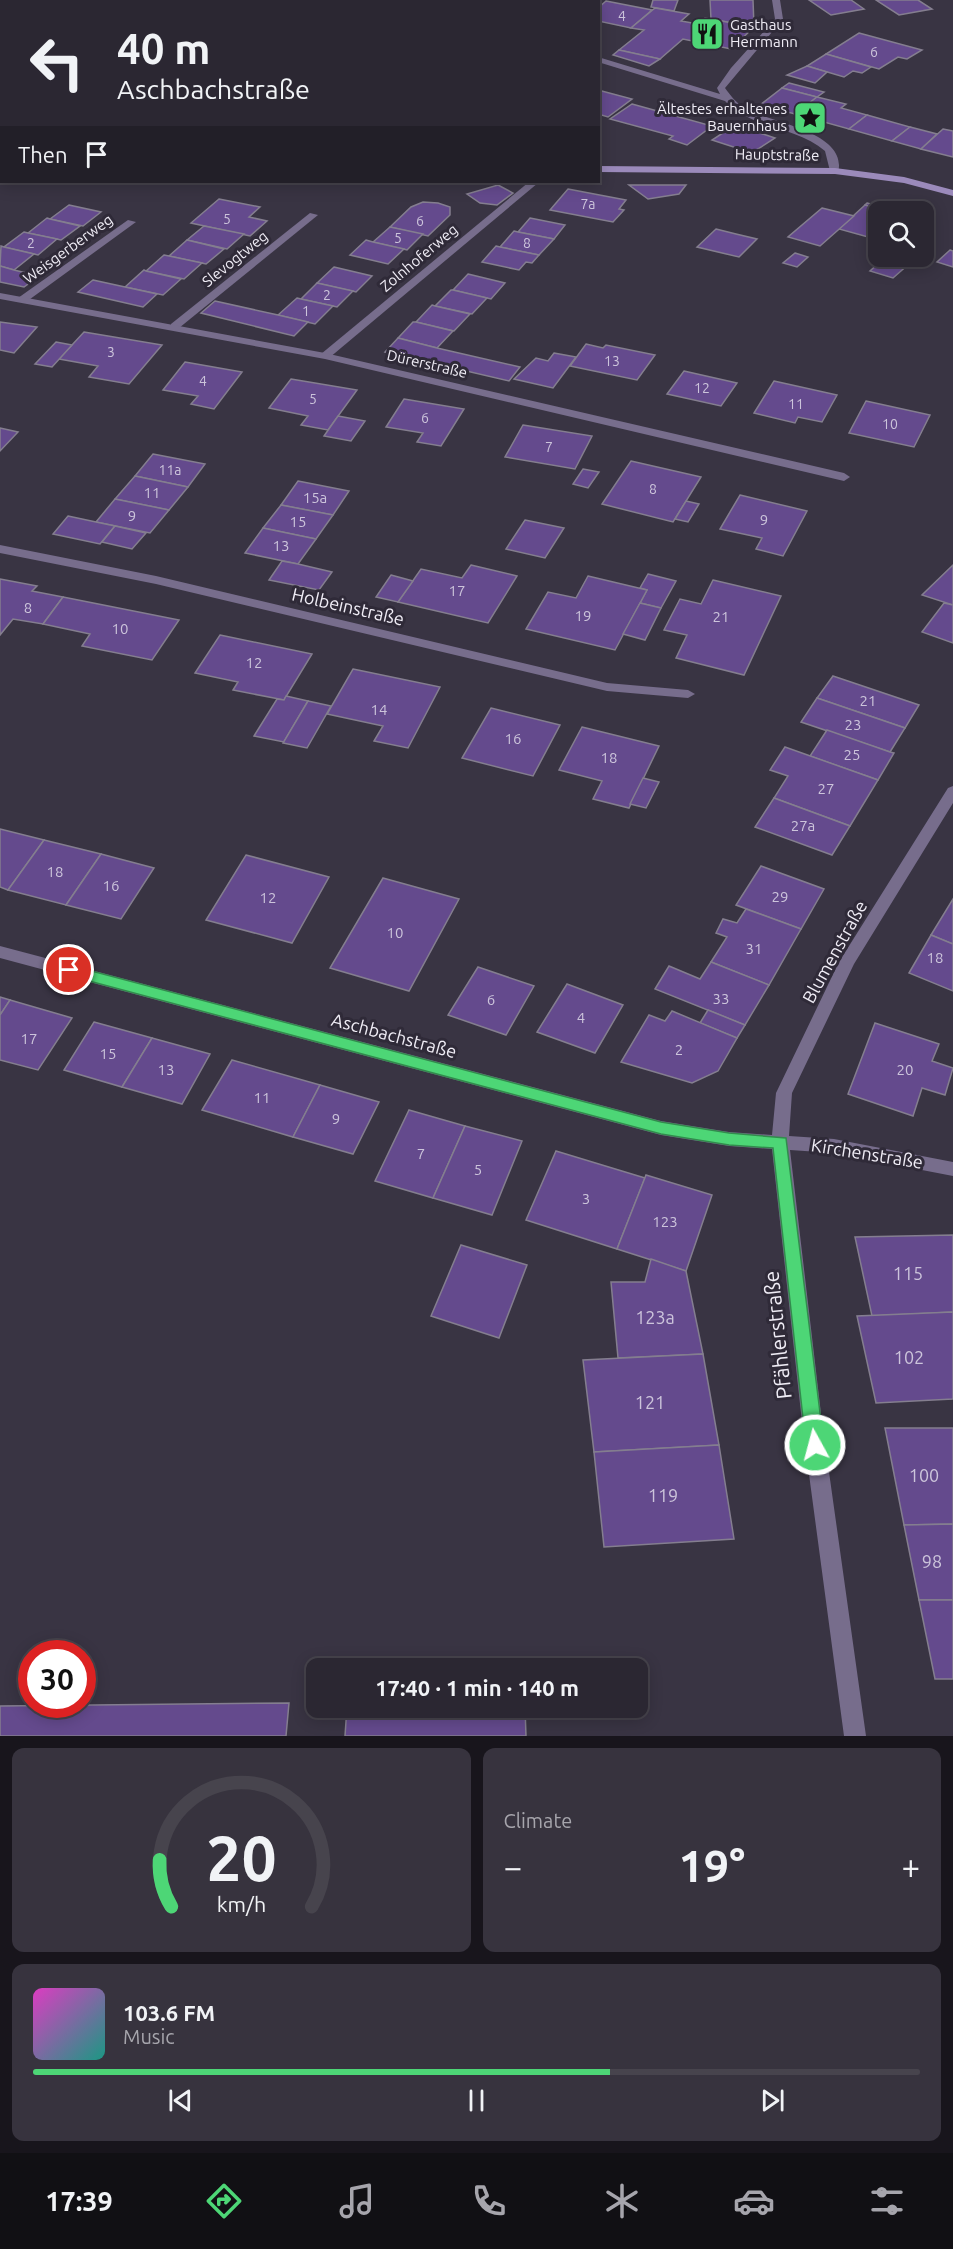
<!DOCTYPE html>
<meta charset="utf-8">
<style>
body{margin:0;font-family:Ubuntu,sans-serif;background:#37333e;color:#f1f3f6;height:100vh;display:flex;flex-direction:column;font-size:22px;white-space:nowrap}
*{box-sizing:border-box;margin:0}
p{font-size:20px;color:#a6a5ac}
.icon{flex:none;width:33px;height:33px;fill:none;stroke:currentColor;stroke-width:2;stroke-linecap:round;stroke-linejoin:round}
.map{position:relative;height:1736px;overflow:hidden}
.details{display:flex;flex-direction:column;gap:12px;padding:12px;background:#18151c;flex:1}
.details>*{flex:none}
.banner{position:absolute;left:0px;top:0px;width:600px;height:183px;box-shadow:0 3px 15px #0003,0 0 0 2px #47444d;background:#2b2732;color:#f1f3f6;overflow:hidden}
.fabs{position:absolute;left:868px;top:201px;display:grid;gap:12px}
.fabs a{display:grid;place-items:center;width:66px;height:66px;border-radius:12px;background:#2b2732;box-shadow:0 3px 15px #0003,0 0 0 2px #47444d;font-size:30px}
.speed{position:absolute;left:18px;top:1640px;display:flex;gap:12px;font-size:30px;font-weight:700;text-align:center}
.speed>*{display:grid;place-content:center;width:78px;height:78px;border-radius:50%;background:#2b2732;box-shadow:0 3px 15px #0003,0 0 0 2px #47444d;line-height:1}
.speed .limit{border:9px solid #d22;background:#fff;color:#111}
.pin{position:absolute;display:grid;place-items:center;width:51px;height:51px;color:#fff;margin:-26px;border:3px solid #fff;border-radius:50%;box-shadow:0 2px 6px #0007}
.me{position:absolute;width:66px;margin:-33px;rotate:353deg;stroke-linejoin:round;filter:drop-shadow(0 0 4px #0008)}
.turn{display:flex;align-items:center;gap:21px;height:126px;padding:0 18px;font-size:27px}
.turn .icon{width:78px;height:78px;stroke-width:2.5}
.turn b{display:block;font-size:42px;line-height:51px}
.then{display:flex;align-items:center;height:57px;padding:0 18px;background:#0003;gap:12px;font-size:22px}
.big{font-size:45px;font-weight:700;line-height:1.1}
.details .widget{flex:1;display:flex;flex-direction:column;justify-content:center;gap:9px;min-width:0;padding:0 21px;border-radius:12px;background:#37333e}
.details .dial{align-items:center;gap:0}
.dial svg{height:156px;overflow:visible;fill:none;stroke:#47444d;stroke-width:7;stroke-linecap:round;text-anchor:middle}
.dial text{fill:#f1f3f6;stroke:none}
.song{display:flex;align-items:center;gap:18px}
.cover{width:72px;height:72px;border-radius:9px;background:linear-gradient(135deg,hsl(310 70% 55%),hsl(170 70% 35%))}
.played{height:6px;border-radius:3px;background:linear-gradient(90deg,#4dd676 65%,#47444d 65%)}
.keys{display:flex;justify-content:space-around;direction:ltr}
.heat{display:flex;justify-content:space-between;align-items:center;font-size:33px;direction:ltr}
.details .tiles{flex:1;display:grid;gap:12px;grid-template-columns:1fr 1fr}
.widget:last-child{grid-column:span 2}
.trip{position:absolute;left:306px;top:1658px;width:342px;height:60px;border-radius:12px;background:#2b2732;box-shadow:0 3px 15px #0003,0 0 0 2px #47444d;font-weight:700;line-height:60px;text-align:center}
.menu{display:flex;height:96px;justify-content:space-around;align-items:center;background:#111014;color:#a6a5ac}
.menu .icon{width:42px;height:42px}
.menu .selected{color:#4dd676}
.menu b{font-size:27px;color:#f1f3f6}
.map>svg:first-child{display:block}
</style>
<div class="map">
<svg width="953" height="1736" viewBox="0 0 953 1736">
<rect width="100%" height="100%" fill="#393443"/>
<polygon fill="#54466d" points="0,172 2,182 273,182 261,185 0,185"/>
<g fill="#644a8d" stroke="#847e8f" stroke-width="1.5">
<polygon points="502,0 569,0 500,2"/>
<polygon points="653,0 678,0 674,11 651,7"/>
<polygon points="710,0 753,0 754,27 711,19"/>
<polygon points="809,0 851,0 864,9 831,15"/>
<polygon points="876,0 918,0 932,9 899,15"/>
<polygon points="606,1 652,10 631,28 598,21 598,8"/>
<polygon points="655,8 689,14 681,21 698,24 705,18 754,27 731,49 683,39 660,59 619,50 644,30 631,28"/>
<polygon points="859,33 922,50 907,59 898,57 879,69 826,54"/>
<polygon points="619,50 660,59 649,66 613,55"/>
<polygon points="826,54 871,67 862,73 853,71 844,77 807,66"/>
<polygon points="807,66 827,72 815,83 787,75"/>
<polygon points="789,83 824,92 817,97 782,88"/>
<polygon points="782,88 817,97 795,114 760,105"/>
<polygon points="598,90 632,99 608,117 598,114"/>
<polygon points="817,97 846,104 841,108 867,115 849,129 795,114"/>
<polygon points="632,104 712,126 687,145 669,139 673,136 610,119"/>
<polygon points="867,115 910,127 892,141 849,129"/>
<polygon points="735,125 766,135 775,138 752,153 712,140"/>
<polygon points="910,127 937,134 921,149 892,141"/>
<polygon points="943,129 953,131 953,157 921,149"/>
<polygon points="498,185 513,193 497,205 480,203 467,194"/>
<polygon points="629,185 686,185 679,194 648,199"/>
<polygon points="568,189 626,200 619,209 624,210 613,222 550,210"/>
<polygon points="219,199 260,207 249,217 267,221 250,236 191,223"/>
<polygon points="423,202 438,203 450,207 450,215 428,236 390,227 411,207"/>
<polygon points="867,203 900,212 889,212 865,205"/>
<polygon points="69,205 101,212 83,226 50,219"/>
<polygon points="865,205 889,212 879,212 879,240 839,229"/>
<polygon points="822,208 854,216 820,246 788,237"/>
<polygon points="47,218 50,219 80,226 61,240 28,233"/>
<polygon points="530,218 565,225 554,239 518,232"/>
<polygon points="204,226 244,234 227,249 187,240"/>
<polygon points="390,227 423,234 407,250 373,242"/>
<polygon points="716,229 736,234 757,239 739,257 697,247"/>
<polygon points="514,231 518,232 554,239 539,255 500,247"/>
<polygon points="24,232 28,233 57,239 38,255 4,247"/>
<polygon points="187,240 224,249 206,264 169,256"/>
<polygon points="366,240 373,242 404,249 388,264 350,255"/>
<polygon points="1,246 4,247 34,254 14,270 0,266"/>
<polygon points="496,246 500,247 539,255 532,263 526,262 519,270 482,262"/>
<polygon points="950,250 953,251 953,267 937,262"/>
<polygon points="795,253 808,257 797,267 783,263"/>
<polygon points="164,255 169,256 202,263 184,279 146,271"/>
<polygon points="887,256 889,256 910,263 893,278 870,271"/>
<polygon points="0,266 14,270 39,276 24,287 0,282"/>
<polygon points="334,267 372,276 356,292 317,283"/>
<polygon points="144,270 146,271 181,279 163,295 125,287"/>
<polygon points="468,274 505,283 491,299 453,290"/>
<polygon points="93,280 157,294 143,307 78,292"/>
<polygon points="317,283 353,291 337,307 301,299"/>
<polygon points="451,290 453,290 487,298 472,314 435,306"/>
<polygon points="297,298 301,299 333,306 315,324 278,315"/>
<polygon points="215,301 278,315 308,322 294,336 201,313"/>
<polygon points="432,305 435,306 470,314 454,331 416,322"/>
<polygon points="0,322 37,327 14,353 0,350"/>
<polygon points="413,322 416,322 453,331 437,348 398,338"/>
<polygon points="84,332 162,345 129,384 89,377 98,366 59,359"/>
<polygon points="398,338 437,348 520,367 509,381 385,352"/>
<polygon points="56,342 72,345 52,367 35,364"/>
<polygon points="586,344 603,348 606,345 655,355 637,380 570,366"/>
<polygon points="554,353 576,357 553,388 514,379 536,358 548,361"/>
<polygon points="185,362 242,372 214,409 191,404 198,396 163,390"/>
<polygon points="684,371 737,383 721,406 667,394"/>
<polygon points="291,379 357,390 328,430 301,425 308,416 269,408"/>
<polygon points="774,381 837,395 822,422 798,417 795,423 754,413"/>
<polygon points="404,399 464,409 441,446 417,442 423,433 386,427"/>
<polygon points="866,401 930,415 914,447 849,433"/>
<polygon points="338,416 365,421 351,441 324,436"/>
<polygon points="523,425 592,436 575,469 505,457"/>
<polygon points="0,428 18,432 0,451"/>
<polygon points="153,454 205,464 188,487 135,476"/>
<polygon points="631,461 701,477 673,522 602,504"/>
<polygon points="583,469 599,472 588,488 573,484"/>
<polygon points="135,476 188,487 169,510 115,499"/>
<polygon points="298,481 349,491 333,515 281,505"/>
<polygon points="740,495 807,511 783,556 756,549 762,538 720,529"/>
<polygon points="115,499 169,510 150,533 96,522"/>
<polygon points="686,501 699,504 688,522 675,519"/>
<polygon points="281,505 333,515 316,539 263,528"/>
<polygon points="68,516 96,522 115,526 100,544 53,534"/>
<polygon points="525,520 564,528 545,558 506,549"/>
<polygon points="115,526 146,533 132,549 102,542"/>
<polygon points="263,528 316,539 298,564 245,553"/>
<polygon points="282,561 298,564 332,572 319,590 269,580"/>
<polygon points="471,565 517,576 488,623 398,602 421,569 462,578"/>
<polygon points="953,565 953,605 922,595"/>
<polygon points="648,574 676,581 661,608 640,603 647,590 640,588"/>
<polygon points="391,575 413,581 398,602 376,597"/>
<polygon points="588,576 647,590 615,650 526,629 548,592 576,598"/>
<polygon points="0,579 37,586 32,591 63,597 43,624 13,619 0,635"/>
<polygon points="713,580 781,596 744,675 676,658 687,635 664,630 680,599 701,604"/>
<polygon points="63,597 179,620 152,660 82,646 90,634 43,624"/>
<polygon points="640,603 661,608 645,640 623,634"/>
<polygon points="944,603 953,605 953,643 922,632"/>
<polygon points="220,635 312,654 284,700 233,690 238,682 195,673"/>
<polygon points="353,669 440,687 408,748 374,741 383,726 327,714"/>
<polygon points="833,676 919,705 905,728 817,698"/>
<polygon points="286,696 308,701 284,742 254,736 277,699 284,700"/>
<polygon points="817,698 905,728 890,752 801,722"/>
<polygon points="308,701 331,706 307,748 283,743"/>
<polygon points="491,708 560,725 533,776 462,758"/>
<polygon points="582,727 659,746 629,808 593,799 602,781 559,770"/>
<polygon points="827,730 890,752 894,753 878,780 810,756"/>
<polygon points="785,747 878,780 850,826 774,798 788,776 770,770"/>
<polygon points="643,778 659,782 646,808 630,804"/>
<polygon points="774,798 850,826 832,855 755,827"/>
<polygon points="0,829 44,840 8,890 0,887"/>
<polygon points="44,840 101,854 66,905 8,890"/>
<polygon points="101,854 154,868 121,919 66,905"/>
<polygon points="246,855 329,877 292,943 206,920"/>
<polygon points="761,866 824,889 801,929 736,905"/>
<polygon points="383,878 459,899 409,991 330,968"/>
<polygon points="953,899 953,944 931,935"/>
<polygon points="746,909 801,929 769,985 711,962 727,937 716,933 723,919 737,923"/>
<polygon points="931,935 953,944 953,991 909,973"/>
<polygon points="711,962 769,985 745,1025 655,989 669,966 700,979"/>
<polygon points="478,967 534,986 506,1035 448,1015"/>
<polygon points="567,984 623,1005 595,1053 537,1032"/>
<polygon points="0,997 10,1000 0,1015"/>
<polygon points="10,1000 72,1018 38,1070 0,1060 0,1015"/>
<polygon points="708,1010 745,1025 737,1038 700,1023"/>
<polygon points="672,1011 737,1038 718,1071 692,1083 621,1062 649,1015 665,1021"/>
<polygon points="94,1022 152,1038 122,1087 64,1070"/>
<polygon points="875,1023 939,1044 932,1061 953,1068 945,1095 922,1088 913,1116 848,1094"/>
<polygon points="152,1038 210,1054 182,1104 122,1087"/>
<polygon points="232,1060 320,1085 293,1137 202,1110"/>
<polygon points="320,1085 379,1102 353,1154 293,1137"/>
<polygon points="409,1110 465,1126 433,1198 375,1181"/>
<polygon points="465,1126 522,1141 492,1215 433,1198"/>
<polygon points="556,1151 645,1178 617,1249 526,1220"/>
<polygon points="646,1175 712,1195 686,1271 617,1249"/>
<polygon points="953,1235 953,1312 872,1316 855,1237"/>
<polygon points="461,1245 527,1265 499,1338 431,1316"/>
<polygon points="651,1259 686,1271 703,1354 618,1358 611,1282 645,1282"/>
<polygon points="953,1312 953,1399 876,1403 857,1316"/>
<polygon points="703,1354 719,1445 594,1452 583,1360"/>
<polygon points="885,1428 953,1428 953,1524 904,1525"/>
<polygon points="719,1445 734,1539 604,1547 594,1452"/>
<polygon points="953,1524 953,1600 919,1600 904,1525"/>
<polygon points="919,1600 953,1600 953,1679 935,1679"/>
<polygon points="289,1703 286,1736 0,1736 0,1706"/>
<polygon points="347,1707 525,1707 526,1736 345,1736"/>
</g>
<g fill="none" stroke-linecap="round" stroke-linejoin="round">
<g fill="#776d8c" fill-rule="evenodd">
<polygon points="529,182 538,183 329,358 321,358 321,354"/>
<polygon points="310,213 318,215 179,328 171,328 171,324"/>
<polygon points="128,220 136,222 26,302 18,302 18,298"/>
</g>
<g fill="#776d8c" fill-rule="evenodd">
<polygon points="11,0 20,0 10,2"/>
<polygon points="333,0 348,0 350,2 334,2"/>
<path d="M772,0H780L783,19L725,88C731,96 736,103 745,108C769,123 849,131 838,173L830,171L825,151C796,126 751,129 725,101L598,62V57L720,94L717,88L731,68L775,19Z"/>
<polygon points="0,9 2,9 0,14"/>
<polygon points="0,293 325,353 844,473 850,477 844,481 325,359 0,299"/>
<polygon points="0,545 156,576 607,683 688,690 695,694 688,698 607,691 156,584 0,553"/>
<polygon points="953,786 953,803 854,964 792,1093 789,1136 834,1139 953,1162 953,1176 834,1153 790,1150 822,1422 866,1736 844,1736 802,1422 772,1149 729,1146 661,1135 0,958 0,946 661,1121 729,1132 772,1135 776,1093 839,962 948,788"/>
</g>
<g fill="#9b8abb" fill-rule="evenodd">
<rect x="0" y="158" width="2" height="6"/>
<polygon points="598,166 835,168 904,177 953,190 953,196 904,183 835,174 598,172"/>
</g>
</g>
<polygon fill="#4dd676" stroke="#328b4d" stroke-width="1.5" points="69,965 661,1122 729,1133 786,1138 824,1445 821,1451 815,1453 809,1451 806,1445 773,1148 729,1145 661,1134 63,974 61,970 63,966"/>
<defs>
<symbol id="restaurant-square" viewBox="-11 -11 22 22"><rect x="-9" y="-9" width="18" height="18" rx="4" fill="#4dd676" stroke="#2f2a38"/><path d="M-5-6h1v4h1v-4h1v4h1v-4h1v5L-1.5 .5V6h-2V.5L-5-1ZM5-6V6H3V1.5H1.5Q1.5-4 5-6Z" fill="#111"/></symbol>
<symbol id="sight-square" viewBox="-11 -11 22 22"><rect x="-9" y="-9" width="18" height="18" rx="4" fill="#4dd676" stroke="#2f2a38"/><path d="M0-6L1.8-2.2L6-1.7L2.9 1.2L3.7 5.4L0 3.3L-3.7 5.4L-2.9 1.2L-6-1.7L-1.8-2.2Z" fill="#111"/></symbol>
</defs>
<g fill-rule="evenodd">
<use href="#restaurant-square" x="688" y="15" width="38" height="38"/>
<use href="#sight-square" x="791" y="99" width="38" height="38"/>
</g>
<g text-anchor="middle" stroke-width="6" stroke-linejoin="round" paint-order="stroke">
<g font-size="14" fill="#ccc4db">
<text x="622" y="21">4</text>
<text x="874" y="57">6</text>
<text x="588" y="209">7a</text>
<text x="227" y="224">5</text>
<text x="420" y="226">6</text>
<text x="398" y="243">5</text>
<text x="31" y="248">2</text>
<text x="527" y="248">8</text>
<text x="327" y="300">2</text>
<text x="306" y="316">1</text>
<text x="111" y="357">3</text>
<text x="612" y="366">13</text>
<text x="203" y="386">4</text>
<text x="702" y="393">12</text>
<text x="313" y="404">5</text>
<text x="796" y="409">11</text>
<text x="425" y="423">6</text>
<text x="890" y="429">10</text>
<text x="549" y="452">7</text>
<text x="170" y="475">11a</text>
<text x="653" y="494">8</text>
</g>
<g font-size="15" fill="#efecf5" stroke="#2f2a38" text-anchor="start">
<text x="730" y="30">Gasthaus<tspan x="730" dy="17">Herrmann</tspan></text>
<text x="787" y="114" text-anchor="end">Ältestes erhaltenes<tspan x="787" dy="17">Bauernhaus</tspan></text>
</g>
<g font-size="15" fill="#efecf5" stroke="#2f2a38">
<text transform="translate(777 155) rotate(1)" y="5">Hauptstraße</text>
<text transform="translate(68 249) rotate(-36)" y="5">Weisgerberweg</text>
<text transform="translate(419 258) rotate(-40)" y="5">Zolnhoferweg</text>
<text transform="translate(235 259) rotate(-39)" y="5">Slevogtweg</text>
<text transform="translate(427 364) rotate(13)" y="5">Dürerstraße</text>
</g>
<g font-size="15" fill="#ccc4db">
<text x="152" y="498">11</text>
<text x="315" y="503">15a</text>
<text x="132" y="521">9</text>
<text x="764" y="525">9</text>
<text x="298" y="527">15</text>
<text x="281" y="551">13</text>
<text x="457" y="596">17</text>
<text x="28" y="613">8</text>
<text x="583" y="621">19</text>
<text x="721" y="622">21</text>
<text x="120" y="634">10</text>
<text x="254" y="668">12</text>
<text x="868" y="706">21</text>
<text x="379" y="715">14</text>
<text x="853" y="730">23</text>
<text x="513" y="744">16</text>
<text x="852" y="760">25</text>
<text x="609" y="763">18</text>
<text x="826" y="794">27</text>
<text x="803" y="831">27a</text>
<text x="55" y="877">18</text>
<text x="111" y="891">16</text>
<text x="780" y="902">29</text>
<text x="268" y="903">12</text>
<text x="395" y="938">10</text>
<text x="754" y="954">31</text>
<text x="935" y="963">18</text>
<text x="721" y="1004">33</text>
<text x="491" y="1005">6</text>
<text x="581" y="1023">4</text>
<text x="29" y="1044">17</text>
<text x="679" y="1055">2</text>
<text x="108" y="1059">15</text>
<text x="166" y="1075">13</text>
<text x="905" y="1075">20</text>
<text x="262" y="1103">11</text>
<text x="336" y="1124">9</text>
<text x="421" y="1159">7</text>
<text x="478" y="1175">5</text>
<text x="586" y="1204">3</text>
<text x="665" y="1227">123</text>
</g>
<g font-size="18" fill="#efecf5" stroke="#2f2a38">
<text transform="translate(348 607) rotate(13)" y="6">Holbeinstraße</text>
<text transform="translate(835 952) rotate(-61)" y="6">Blumenstraße</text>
<text transform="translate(394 1036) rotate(15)" y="6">Aschbachstraße</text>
<text transform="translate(867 1154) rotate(9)" y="6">Kirchenstraße</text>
</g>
<g font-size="18" fill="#ccc4db">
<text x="908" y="1280">115</text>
<text x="655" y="1324">123a</text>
<text x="909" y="1364">102</text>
<text x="650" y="1409">121</text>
<text x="924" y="1482">100</text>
<text x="663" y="1502">119</text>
<text x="932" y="1568">98</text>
</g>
<g font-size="21" fill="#efecf5" stroke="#2f2a38">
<text transform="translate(778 1335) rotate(-96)" y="7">Pfählerstraße</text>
</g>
</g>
</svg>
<div class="fabs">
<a><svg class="icon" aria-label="search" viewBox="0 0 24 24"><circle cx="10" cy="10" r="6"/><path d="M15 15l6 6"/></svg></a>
</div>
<div class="speed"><div class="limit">30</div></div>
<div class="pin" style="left:69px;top:970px;background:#d93025"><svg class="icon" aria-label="arrive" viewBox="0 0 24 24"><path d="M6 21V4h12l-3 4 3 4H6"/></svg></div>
<svg class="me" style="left:815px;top:1445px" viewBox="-20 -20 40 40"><circle r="17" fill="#4dd676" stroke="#fff" stroke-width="3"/><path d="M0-11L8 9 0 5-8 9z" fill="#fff"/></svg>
<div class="trip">17:40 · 1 min · 140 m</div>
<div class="banner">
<div class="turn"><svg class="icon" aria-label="left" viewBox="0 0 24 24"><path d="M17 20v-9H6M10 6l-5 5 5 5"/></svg><div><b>40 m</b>Aschbachstraße</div></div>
<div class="then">Then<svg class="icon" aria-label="arrive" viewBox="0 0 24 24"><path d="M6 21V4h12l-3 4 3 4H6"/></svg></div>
</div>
</div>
<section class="details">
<div class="tiles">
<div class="widget dial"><svg viewBox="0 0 100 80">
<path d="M14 69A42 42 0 1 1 86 69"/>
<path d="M14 69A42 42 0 0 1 8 45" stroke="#4dd676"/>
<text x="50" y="56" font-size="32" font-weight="700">20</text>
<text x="50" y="72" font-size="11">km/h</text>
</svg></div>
<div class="widget"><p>Climate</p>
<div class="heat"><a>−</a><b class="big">19°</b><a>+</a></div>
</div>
<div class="widget">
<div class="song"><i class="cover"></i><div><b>103.6 FM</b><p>Music</p></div></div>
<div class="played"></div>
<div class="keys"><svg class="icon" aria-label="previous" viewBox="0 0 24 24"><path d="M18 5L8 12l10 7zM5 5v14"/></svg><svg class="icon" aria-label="pause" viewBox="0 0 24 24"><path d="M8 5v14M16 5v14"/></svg><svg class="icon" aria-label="next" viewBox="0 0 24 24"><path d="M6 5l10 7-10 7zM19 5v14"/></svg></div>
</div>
</div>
</section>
<nav class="menu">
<b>17:39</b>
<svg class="icon selected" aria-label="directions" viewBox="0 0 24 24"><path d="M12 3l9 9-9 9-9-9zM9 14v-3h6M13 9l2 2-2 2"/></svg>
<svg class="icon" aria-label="music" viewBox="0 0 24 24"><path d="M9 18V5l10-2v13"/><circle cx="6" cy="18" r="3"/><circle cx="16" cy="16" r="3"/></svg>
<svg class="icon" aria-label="phone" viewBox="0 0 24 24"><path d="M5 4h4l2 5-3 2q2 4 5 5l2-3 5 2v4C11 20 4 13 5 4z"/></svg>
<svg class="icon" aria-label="climate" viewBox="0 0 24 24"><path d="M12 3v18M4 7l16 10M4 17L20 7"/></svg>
<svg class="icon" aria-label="car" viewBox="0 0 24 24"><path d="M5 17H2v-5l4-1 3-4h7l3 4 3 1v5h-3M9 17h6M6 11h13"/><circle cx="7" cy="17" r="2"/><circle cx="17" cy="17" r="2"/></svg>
<svg class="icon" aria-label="filters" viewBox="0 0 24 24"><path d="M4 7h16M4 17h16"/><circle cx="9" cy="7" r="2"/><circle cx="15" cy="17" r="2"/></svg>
</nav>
